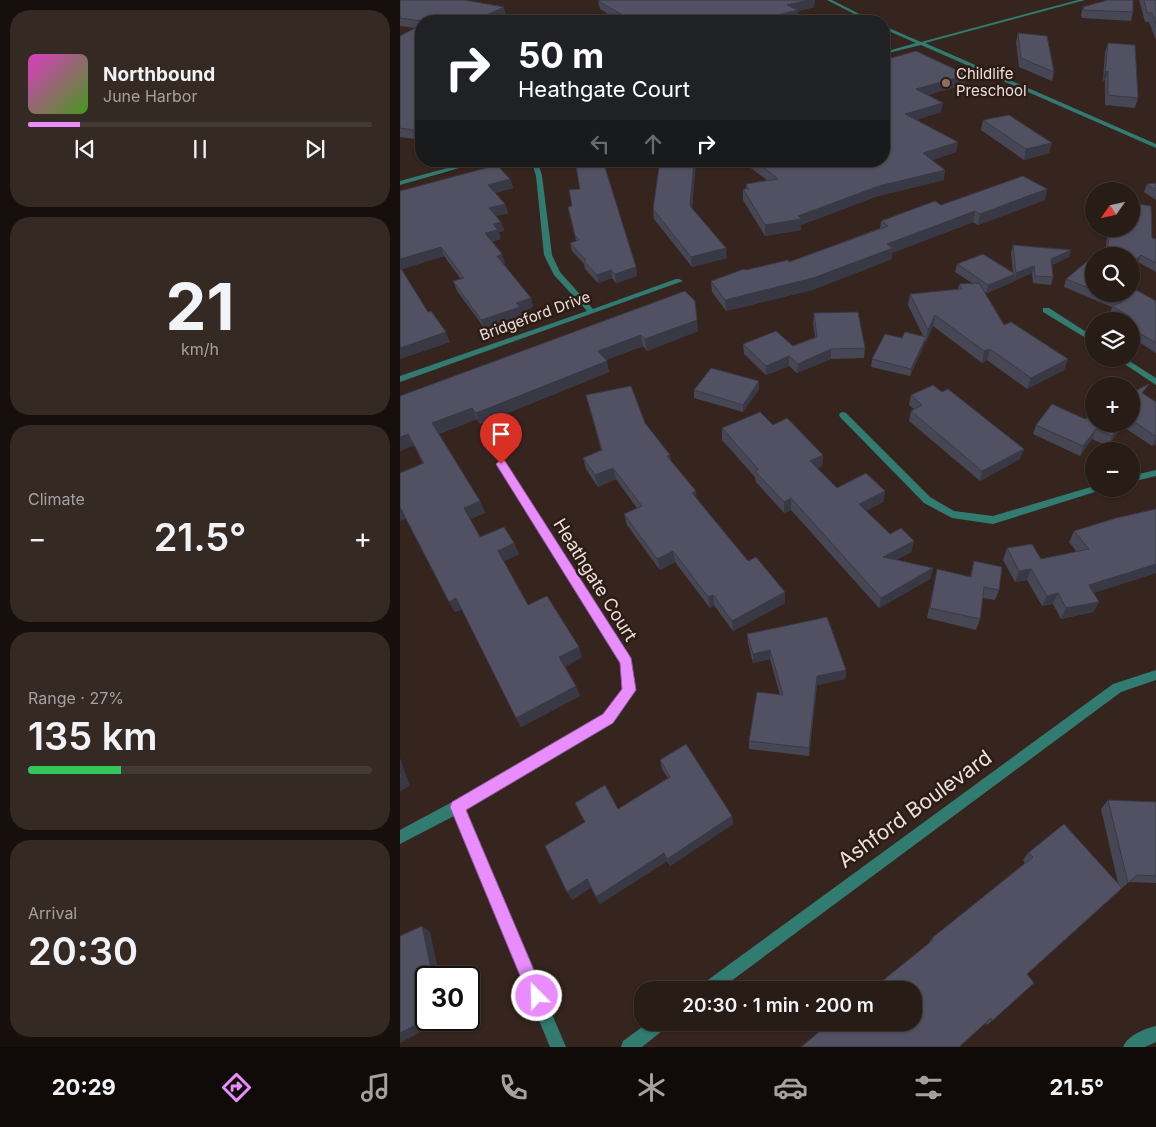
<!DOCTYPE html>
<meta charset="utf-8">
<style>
body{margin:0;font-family:Inter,sans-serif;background:#342923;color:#f1f3f6;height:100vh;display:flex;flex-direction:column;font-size:19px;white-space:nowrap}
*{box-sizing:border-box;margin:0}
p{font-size:16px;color:#a5a1a1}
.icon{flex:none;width:28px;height:28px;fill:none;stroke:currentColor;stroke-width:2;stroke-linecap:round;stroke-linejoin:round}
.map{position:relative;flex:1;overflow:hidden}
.sheet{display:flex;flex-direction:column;gap:10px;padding:10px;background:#160f0c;width:400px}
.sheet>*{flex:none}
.hud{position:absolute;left:15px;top:15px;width:475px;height:152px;border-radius:20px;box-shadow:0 1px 4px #0004,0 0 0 1px #443a35;background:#202124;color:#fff;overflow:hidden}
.needle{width:32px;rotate:236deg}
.fabs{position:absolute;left:685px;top:182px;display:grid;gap:10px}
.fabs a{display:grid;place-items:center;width:55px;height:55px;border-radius:50%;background:#281c16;box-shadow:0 1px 4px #0004,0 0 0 1px #443a35;font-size:25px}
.speed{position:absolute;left:15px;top:966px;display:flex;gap:10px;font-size:25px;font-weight:700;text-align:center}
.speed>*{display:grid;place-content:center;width:65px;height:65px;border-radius:50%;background:#281c16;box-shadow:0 1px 4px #0004,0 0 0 1px #443a35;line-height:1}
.speed .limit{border:2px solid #111;border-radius:8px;background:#fff;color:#111}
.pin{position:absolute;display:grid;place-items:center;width:42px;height:42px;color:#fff;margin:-51px -21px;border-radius:50% 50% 50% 0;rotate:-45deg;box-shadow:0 0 5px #0007}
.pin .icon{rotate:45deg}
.me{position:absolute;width:55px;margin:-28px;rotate:337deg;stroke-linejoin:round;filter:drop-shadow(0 0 4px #0008)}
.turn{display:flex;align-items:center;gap:18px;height:105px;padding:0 20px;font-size:22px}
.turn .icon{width:65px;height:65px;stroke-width:2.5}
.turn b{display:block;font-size:35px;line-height:42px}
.lanes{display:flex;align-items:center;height:48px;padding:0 20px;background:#0003;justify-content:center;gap:25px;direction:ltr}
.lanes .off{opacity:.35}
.big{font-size:38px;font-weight:600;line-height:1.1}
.sheet .card{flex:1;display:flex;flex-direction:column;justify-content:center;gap:8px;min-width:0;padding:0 18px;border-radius:20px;background:#342923}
.sheet .dial{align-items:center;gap:0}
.dial b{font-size:65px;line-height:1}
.song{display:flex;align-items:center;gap:15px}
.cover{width:60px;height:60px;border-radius:8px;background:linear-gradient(135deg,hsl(310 70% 55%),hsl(100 70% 35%))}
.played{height:5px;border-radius:2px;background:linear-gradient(90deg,#e98dfe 15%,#443a35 15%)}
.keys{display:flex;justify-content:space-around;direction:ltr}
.heat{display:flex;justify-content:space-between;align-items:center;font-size:28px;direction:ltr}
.charge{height:8px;border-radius:4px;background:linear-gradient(90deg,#34c759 27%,#443a35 0)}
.trip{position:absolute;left:234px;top:981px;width:288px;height:50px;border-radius:20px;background:#281c16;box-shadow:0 1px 4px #0004,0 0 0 1px #443a35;font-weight:600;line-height:50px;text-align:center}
.tabs{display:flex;height:80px;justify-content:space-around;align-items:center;background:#100b09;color:#a5a1a1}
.tabs .icon{width:35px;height:35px}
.tabs .current{color:#e98dfe}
.tabs b{font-size:22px;color:#f1f3f6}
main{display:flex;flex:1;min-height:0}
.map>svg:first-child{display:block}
</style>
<main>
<section class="sheet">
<div class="card">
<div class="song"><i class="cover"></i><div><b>Northbound</b><p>June Harbor</p></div></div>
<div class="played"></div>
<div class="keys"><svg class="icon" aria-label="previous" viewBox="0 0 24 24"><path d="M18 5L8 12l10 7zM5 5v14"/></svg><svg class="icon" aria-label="pause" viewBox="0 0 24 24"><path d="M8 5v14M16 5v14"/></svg><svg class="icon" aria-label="next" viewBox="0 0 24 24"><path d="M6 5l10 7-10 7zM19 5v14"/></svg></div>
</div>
<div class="card dial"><b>21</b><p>km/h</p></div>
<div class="card"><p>Climate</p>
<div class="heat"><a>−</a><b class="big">21.5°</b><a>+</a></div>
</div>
<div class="card"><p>Range · 27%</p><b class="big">135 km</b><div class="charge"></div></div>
<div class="card"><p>Arrival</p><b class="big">20:30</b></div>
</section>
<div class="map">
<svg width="756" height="1047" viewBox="0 0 756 1047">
<rect width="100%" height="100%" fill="#36251e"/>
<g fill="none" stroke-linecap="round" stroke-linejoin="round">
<g fill="#317b71" fill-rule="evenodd">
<polygon points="129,161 136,161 139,165 142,176 152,255 160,272 193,309 276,279 279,279 283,281 0,382 0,376 187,311 154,275 144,255 136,176 133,166"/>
<polygon points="643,308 649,308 694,337 694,343 643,312"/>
<polygon points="717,359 726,359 756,378 756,385"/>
<polygon points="443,412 446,413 530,497 554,511 593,516 694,486 694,489 700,489 698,491 593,524 552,518 524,503 440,417 439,415 440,413"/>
<polygon points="101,461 104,462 230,658 235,690 212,722 65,810 166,1047 150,1047 54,816 0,844 0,830 52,802 204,714 223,689 220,663 98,466 96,464 98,462"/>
<polygon points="756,470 756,476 731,482 731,476"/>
<path d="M756,1026V1042L745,1047H723C728,1035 744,1029 756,1026Z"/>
</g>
<g fill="#317b71" fill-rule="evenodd">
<polygon points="427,0 432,0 473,21 468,21"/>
<polygon points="678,0 685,0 525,43 756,144 756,148 521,45 484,54 484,52 516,43 484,29 484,26 521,42"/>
<polygon points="73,161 84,161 0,185 0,181"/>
<polygon points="756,670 756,680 721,692 319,990 298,990 301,985 713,684"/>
<polygon points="249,1022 270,1022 267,1027 242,1047 221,1047 223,1041"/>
</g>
</g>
<g fill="#464655">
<polygon points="0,0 106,15 93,21 21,21 21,140 0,137 0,36 15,28 0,26"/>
<polygon points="739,0 756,0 756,40 749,22 745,22"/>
<polygon points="198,1 414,7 398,11 398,19 386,21 220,21 200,9"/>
<polygon points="683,7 733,12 731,21 682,18 681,15"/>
<polygon points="618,33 654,72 652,81 619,67 616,42"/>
<polygon points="708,43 738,98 735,108 705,105 705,80 703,81 705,52"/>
<polygon points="484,60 565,84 528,95 541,112 516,120 558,142 556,152 532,160 544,180 478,196 401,225 401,230 365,236 343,200 343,189 346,189 346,184 367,180 341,161 484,161"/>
<polygon points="583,120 649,153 624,160 581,130"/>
<polygon points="173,161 203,161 236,267 237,276 216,283 212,278 198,283 185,269 184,264 172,251 170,243 176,241 168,207 172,206 180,189 177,165"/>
<polygon points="296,161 292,208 327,258 292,267 254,219 253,209"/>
<polygon points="110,179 113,188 95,193 105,204 108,213 96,216 101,222 104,231 99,232 100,239 92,242 105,263 103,264 131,298 133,307 121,312 122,316 85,329 57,291 53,281 61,279 44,256 1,269 28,312 50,342 0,359 0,191"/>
<polygon points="756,183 756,200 744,192 747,184"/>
<polygon points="645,200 578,225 573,222 492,253 492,259 412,290 326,311 312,292 311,281 346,270 389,262 480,228 481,221 541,205"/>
<polygon points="708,229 731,229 752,238 756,239 756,272 738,262 731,256 705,256"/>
<polygon points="613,245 669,257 652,265 653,277 651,285 633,283 632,273 614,281 614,277 613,282 587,293 584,291 604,325 668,359 664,370 627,389 587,360 582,363 533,326 526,342 525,341 524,345 510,376 471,367 472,359 502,338 523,336 508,305 510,294 558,289 559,284 572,283 555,272 557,264 613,273 611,253"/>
<polygon points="694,260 694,294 731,294 756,301 756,353 731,337 731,321 721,321 710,314 712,307 664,287 666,279"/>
<polygon points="285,291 298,331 247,351 243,346 206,360 209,372 80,424 77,419 39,434 80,501 85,513 70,519 80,537 114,543 119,554 103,561 128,605 182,657 165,667 180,696 121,727 62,609 55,612 6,518 0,521 0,473 23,464 14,445 0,451 0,396"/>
<polygon points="414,313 465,348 464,358 431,359 397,373 389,366 366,375 344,354 343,344 393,346 415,337 413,323"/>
<polygon points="359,381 359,389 343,412 294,398 294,390"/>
<polygon points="542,392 620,459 580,481 509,421 511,411 514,409 509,405 511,395"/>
<polygon points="731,393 744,394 756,402 756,444 752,446 722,426 708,446 692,439 680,456 633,434 636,425 731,424"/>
<polygon points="186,395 245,423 270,455 271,462 297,499 348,561 385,592 385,603 333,631 314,605 310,608 275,562 260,570 227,525 224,514 237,508 216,479 198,487 186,469 183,458 201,450"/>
<polygon points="373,425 423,455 422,466 417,469 437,488 485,491 483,502 466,511 490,534 514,541 511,552 496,560 533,568 530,579 479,608 391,510 384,513 356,482 355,477 322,440 322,428"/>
<polygon points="756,509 756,573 693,593 699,602 693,612 661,619 653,604 642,606 627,580 615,582 603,560 607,548 641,559 677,552 669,542 674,531"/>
<polygon points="574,561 599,590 595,600 583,598 580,619 576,630 527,618 537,569 570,577"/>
<polygon points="347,634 446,670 445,679 417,685 409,756 349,749 349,741 380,695 370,659 353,663 348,643"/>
<polygon points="260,760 332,816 333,824 270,866 267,861 200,904 191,887 172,900 218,809 268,778 262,769"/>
<polygon points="708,800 756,802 756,883 729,882 627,974 634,983 587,1025 528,944 532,938 625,863 623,860 628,853 718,883 701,809"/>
</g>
<g fill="#393945">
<polygon points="409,0 415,0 414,7 398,11 398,19 386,21 365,21 365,18 387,5"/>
<polygon points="104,7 106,15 93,21 74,21"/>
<polygon points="708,71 705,80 703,81 705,72"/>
<polygon points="567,75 565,84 515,99 516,89"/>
<polygon points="543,103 541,112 504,124 505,114"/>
<polygon points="558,142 556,152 522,164 523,153"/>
<polygon points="652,143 649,153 624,160 626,149"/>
<polygon points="294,161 296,161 291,216 290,206"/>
<polygon points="545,170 544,180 478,196 401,225 401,230 365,236 365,225 398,216 479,186"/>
<polygon points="110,179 113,188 91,194 88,185"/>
<polygon points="647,189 645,200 578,225 580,214"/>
<polygon points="105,204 108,213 92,217 89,208"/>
<polygon points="575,211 573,222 492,253 492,259 412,290 326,311 325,300 487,244"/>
<polygon points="101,222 104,231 99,232 100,239 88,243 85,233 93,224"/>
<polygon points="41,247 44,256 0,270 0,259"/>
<polygon points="326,248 327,258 292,267 291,257"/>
<polygon points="671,250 669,257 649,266 651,259"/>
<polygon points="102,254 105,263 99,265 97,256"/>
<polygon points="741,255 738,262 731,269 731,264"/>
<polygon points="634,266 632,273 614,281 616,273"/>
<polygon points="236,267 237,276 216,283 215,274"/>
<polygon points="211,270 212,278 198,283 197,275"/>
<polygon points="615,274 613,282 587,293 588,285"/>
<polygon points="131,298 133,307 121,312 122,316 85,329 81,320 116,303"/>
<polygon points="535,315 533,326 526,342 528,330"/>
<polygon points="297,320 298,331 247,351 245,339"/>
<polygon points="46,332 50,342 0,359 0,348"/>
<polygon points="241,335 243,346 200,362 198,351"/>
<polygon points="526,337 524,345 510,376 511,369"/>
<polygon points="431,349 431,359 397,373 398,364"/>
<polygon points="590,349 587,360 582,363 584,351"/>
<polygon points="389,356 389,366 366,375 366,366"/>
<polygon points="668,359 664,370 627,389 631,378"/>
<polygon points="207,361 209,372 80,424 76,413"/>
<polygon points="359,381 359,389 343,412 343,405"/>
<polygon points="72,408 77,419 37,434 32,423"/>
<polygon points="721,424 723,424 708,446 712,436"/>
<polygon points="696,429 692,439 680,456 683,446"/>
<polygon points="8,434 14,445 0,451 0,437"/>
<polygon points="756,437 756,444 752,446"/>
<polygon points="624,449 620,459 580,481 582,471"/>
<polygon points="270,455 272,466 267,456"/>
<polygon points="423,455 422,466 409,472 410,461"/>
<polygon points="213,468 216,479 198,487 195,475"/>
<polygon points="296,491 297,503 292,493"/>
<polygon points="485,491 483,502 457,516 459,504"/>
<polygon points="391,498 391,510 384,513 384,502"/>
<polygon points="80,501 85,513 69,519 64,508"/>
<polygon points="0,507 6,518 0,521"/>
<polygon points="514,541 511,552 481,568 483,557"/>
<polygon points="114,543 119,554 102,562 98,551"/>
<polygon points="273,551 275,562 260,570 257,559"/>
<polygon points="756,564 756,573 683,596 689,585"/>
<polygon points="533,568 530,579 479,608 481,598"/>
<polygon points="631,569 627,580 615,582 619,571"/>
<polygon points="385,592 385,603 333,631 332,621"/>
<polygon points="658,593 653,604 642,606 647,596"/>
<polygon points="313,595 314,605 310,608 308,597"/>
<polygon points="56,598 62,609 55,612 49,602"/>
<polygon points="699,602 693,612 661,619 666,608"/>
<polygon points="179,647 182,657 163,668 159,657"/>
<polygon points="370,650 370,659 353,663 353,654"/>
<polygon points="446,670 445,679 417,685 409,756 417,676"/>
<polygon points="176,686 180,696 121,727 116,718"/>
<polygon points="0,758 10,786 0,791"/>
<polygon points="332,816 333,824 270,866 267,859"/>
<polygon points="264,853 267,861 200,904 196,897"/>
<polygon points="187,879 192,887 172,900 167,892"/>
<polygon points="22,926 30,932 40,978 33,978"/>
<polygon points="26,1020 43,1020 0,1043 0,1033"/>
</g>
<g fill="#515163" stroke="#393945">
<polygon points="0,0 65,0 104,7 74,21 22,21 0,18"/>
<polygon points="201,0 409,0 387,5 398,10 365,18 370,21 226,21 223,19 228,18 198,1"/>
<polygon points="708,0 733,0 733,12 684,10 683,7"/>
<polygon points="744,0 756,0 756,24 752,13 747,13"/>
<polygon points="21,25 21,131 0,128 0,36"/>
<polygon points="618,33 647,36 654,72 621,58"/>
<polygon points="708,43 735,45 738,98 708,95 708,71 705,72"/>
<polygon points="516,51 567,75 516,89 543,103 505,114 558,142 523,153 545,170 479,186 398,216 401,219 365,225 343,189 349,189 346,184 378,179 355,161 484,161 484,60"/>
<polygon points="609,115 652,143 626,149 583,120"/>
<polygon points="180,161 203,161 236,267 215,274 211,270 197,275 184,261 186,260 170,243 179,240 175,235 168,207 172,206 169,190 180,189 176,166 183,164"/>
<polygon points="260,161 294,161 290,206 326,248 291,257 253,209"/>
<polygon points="97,165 110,179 88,185 105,204 89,208 101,222 93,224 98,230 85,233 102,254 97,256 131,298 116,303 120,307 81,320 53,281 64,278 41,247 0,259 0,191"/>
<polygon points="623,176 647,189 580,214 575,211 487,244 493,248 413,278 325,300 311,281 344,269 346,270 388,260 389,262 488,226 481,221 535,201 541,205"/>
<polygon points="756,183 756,191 747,184"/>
<polygon points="731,203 751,206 752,238 756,239 756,263 741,255 731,264 731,256 707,256 710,229 731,229"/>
<polygon points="613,245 671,250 651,259 653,277 635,276 634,266 616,273"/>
<polygon points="583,254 615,274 588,285 557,264"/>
<polygon points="690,259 694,260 694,290 666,279"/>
<polygon points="0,267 28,312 31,311 46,332 0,348"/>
<polygon points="579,283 604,325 611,322 668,359 631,378 590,349 584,351 535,315 528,330 510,294 562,289 559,284"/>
<polygon points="731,287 756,301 756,343 731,328 731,321 723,321 731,317 712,306 722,302 702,294 731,294"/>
<polygon points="285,291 295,301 297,320 245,339 241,335 198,351 207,361 76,413 72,408 32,423 80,501 64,508 80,537 104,527 114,543 98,551 128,605 147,596 179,647 159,657 176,686 116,718 56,598 49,602 0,507 0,473 24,463 8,434 0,437 0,396"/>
<polygon points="458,312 465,348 431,349 398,364 389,356 366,366 343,344 376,331 393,346 417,337 414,313"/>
<polygon points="505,332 526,337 511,369 472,359 485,334 502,338"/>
<polygon points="311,368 359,381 343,405 294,390"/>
<polygon points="749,384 742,393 756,402 756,437 731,419 731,393"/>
<polygon points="533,385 542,392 548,389 624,449 582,471 511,411 522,405 511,395"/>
<polygon points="231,386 245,423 270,455 267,456 296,491 292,493 348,561 356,557 385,592 332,621 313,595 308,597 273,551 257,559 224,514 242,506 213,468 195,475 183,458 202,450 186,395"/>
<polygon points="652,404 685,419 694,414 694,424 721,424 712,436 696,429 683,446 636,425"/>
<polygon points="360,412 373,425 387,418 423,455 410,461 437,488 466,473 485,491 459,504 490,534 501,528 514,541 483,557 533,568 481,598 391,498 384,502 355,471 358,469 322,428"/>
<polygon points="756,509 756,564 689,585 699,602 666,608 658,593 647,596 631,569 619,571 607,548 632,544 641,559 689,549 674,531 716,518"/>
<polygon points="574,561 602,567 599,590 584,587 580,619 530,608 537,569 571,577"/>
<polygon points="427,617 446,670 417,676 409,748 349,741 357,692 383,695 370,650 353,654 347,634"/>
<polygon points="286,744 332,816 267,859 264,853 196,897 187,879 167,892 145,846 185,822 175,803 205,785 218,809 270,777 260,760"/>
<polygon points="0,771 2,777 0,778"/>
<polygon points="708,800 756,802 756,876 737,875 728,883"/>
<polygon points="664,824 722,888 627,974 634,983 592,1021 591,1018 559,1047 401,1047 431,1022 512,1022 512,990 471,990 533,940 532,938 633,857 628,853"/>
<polygon points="22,926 33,978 26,978 26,1020 0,1033 0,936"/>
</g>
<polygon fill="#e98dfe" stroke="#975ca5" points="101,460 105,461 231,658 236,690 213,723 66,810 145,996 143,1002 137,1004 131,1002 50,807 52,802 203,714 222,689 220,663 96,464"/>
<circle fill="#8d6e63" stroke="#2c1c15" stroke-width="2" cx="546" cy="83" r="5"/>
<g text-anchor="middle" stroke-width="5" stroke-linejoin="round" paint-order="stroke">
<g font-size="15" fill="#ece0dc" stroke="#2c1c15" text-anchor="start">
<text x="556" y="79">Childlife<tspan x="556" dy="17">Preschool</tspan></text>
</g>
<g font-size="15" fill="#ece0dc" stroke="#2c1c15">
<text transform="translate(135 316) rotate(-20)" y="5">Bridgeford Drive</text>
</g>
<g font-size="18" fill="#ece0dc" stroke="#2c1c15">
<text transform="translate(195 580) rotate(58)" y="6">Heathgate Court</text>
</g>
<g font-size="21" fill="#ece0dc" stroke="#2c1c15">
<text transform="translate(515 809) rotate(-36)" y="7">Ashford Boulevard</text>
</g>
</g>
</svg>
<div class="fabs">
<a><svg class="needle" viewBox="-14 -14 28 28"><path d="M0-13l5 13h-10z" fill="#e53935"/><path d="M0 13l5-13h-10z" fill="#a5a1a1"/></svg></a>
<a><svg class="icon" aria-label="search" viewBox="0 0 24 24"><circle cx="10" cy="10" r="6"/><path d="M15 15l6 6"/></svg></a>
<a><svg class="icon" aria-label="layers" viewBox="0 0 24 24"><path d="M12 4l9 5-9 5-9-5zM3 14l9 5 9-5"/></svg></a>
<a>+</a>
<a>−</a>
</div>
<div class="speed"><div class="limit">30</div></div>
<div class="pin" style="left:101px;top:464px;background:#d93025"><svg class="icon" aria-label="arrive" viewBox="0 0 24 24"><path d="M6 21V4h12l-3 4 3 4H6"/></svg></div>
<svg class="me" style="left:137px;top:996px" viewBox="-20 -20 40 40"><circle r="17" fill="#e98dfe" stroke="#fff" stroke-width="3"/><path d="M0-11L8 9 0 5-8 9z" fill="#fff"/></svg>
<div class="trip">20:30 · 1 min · 200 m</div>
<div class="hud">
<div class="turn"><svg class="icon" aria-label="right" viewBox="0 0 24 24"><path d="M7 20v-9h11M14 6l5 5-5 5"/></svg><div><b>50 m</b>Heathgate Court</div></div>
<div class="lanes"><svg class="icon off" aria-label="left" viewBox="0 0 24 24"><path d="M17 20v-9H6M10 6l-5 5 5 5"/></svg><svg class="icon off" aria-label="ahead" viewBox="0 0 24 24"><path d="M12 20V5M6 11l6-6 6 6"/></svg><svg class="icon" aria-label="right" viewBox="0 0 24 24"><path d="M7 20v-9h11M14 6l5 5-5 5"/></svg></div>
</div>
</div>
</main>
<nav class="tabs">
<b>20:29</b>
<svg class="icon current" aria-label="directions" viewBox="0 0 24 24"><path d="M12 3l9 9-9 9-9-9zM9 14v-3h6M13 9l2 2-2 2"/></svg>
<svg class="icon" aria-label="music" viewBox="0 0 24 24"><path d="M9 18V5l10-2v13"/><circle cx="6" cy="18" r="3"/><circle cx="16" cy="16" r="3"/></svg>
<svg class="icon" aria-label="phone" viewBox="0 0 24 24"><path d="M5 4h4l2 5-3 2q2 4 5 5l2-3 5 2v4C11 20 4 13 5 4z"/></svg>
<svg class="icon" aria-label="climate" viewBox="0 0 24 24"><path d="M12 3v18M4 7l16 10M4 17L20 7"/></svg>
<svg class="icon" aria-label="car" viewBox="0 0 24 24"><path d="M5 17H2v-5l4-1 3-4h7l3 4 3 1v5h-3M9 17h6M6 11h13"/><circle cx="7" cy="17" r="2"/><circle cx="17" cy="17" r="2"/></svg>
<svg class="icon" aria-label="filters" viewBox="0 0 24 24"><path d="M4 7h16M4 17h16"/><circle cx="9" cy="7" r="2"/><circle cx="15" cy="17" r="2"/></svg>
<b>21.5°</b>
</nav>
